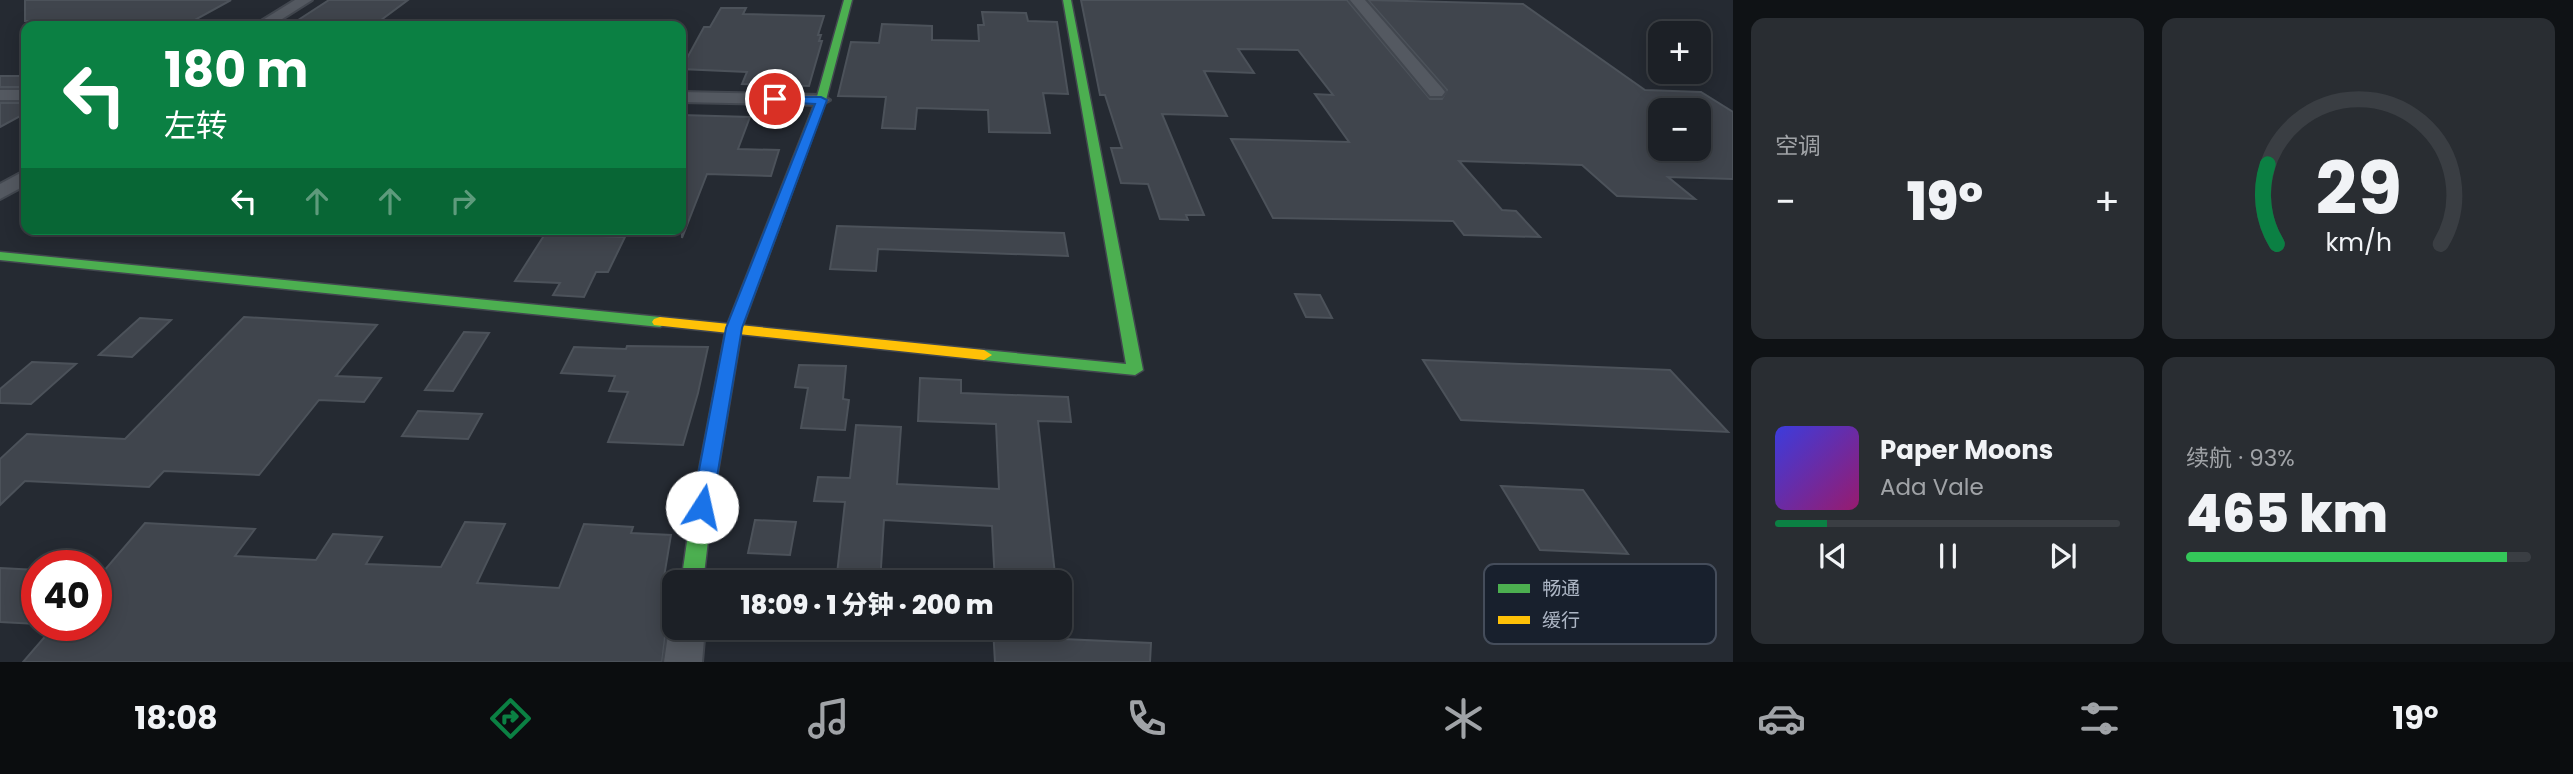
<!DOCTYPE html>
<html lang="zh">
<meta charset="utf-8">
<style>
body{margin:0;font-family:Poppins,"Noto Sans SC",sans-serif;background:#292d32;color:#f1f3f6;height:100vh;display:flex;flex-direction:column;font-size:26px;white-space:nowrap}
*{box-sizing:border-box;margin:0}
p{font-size:23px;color:#a0a3a7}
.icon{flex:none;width:38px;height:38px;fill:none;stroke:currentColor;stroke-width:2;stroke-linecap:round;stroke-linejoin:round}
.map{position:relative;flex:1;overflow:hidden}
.side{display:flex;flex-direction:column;gap:18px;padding:18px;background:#0f1215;width:840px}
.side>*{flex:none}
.hud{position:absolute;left:21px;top:21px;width:665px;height:214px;border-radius:14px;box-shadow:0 4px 18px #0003,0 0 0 2px #3a3e43;background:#0b8043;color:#fff;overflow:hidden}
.tools{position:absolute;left:1648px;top:21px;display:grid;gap:14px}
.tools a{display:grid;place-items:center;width:63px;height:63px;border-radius:14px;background:#1c2026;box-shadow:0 4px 18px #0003,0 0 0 2px #3a3e43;font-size:35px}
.speed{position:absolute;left:21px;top:550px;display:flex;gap:14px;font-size:35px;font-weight:700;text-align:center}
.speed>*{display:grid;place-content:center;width:91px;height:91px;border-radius:50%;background:#1c2026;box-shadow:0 4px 18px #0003,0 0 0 2px #3a3e43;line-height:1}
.speed .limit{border:10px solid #d22;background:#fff;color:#111}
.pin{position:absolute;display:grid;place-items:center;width:60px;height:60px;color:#fff;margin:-30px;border:4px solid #fff;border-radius:50%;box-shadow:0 2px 7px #0007}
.me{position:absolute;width:77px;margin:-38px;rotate:10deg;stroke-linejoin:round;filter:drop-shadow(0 0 5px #0008)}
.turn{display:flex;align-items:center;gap:24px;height:147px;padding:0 28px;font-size:32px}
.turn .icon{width:91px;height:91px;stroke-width:2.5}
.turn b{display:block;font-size:49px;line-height:60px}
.lanes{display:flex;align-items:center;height:66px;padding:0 28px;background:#0003;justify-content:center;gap:35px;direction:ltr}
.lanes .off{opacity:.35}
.big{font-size:52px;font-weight:800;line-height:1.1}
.side .card{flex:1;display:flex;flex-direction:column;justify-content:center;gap:10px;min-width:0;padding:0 24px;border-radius:14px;background:#292d32}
.side .dial{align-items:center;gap:0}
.dial svg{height:182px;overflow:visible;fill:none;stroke:#3a3e43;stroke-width:7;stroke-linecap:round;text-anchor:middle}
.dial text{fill:#f1f3f6;stroke:none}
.song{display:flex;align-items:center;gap:21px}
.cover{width:84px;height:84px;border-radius:10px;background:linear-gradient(135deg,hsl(240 70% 55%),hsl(320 70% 35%))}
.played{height:7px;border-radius:4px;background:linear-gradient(90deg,#0b8043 15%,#3a3e43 15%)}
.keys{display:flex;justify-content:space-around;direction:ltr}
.heat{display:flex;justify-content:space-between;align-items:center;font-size:38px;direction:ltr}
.charge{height:10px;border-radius:5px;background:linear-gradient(90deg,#34c759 93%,#3a3e43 0)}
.side .tiles{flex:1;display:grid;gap:18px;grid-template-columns:repeat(2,1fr)}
.trip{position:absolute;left:662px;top:570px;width:410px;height:70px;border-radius:14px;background:#1c2026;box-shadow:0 4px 18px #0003,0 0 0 2px #3a3e43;font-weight:800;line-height:70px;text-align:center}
.dock{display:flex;height:112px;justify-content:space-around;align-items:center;background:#0b0d0f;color:#a0a3a7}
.dock .icon{width:49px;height:49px}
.dock .on{color:#0b8043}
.dock b{font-size:32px;color:#f1f3f6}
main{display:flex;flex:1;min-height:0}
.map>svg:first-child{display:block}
</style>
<main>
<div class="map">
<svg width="1733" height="662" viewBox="0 0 1733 662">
<rect width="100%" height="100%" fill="#252a32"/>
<g fill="#40454d" stroke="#4c525a" stroke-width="2" fill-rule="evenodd">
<polygon points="25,0 231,0 184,26 23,26 34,21 25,21"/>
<polygon points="329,0 408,0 373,26 289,26"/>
<path d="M1081,0H1347L1430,99H1442L1447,90L1368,0L1523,4L1645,90L1701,92L1733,112V179L1668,177L1695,199L1617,196L1582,165L1459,161L1502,210L1516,211L1540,237L1464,235L1453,221L1273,218L1231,139L1349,142L1315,94L1333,95L1298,50L1238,49L1254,73L1204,71L1227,116L1162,114L1204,215H1186L1188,220L1160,219L1148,184L1121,183L1111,148H1122L1105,95H1100ZM1661,110H1699V149H1661Z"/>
<polygon points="721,8 746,8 743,14 824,16 818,35 821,35 819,41 822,41 809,86 742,84 747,72 681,69 704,27 710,27"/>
<polygon points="982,12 1026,13 1028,21 1057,22 1068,94 1043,93 1050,133 989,132 988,110 917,108 915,129 882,128 886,97 838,96 851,42 879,43 882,24 932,26 932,40 979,41 978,25 984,25"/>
<rect x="0" y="76" width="26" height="11"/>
<polygon points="0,103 26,103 26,113 0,127"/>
<polygon points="681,115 750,117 738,149 779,150 771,176 707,174 682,238"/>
<polygon points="837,226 1064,233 1068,256 878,249 876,271 830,269"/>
<polygon points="545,234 625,237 608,272 596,272 584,297 553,295 560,283 515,281"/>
<polygon points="1295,294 1320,295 1332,318 1306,317"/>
<polygon points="244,317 377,325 336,376 381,378 364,402 319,400 259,475 164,471 149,487 25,481 0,505 0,459 27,434 125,439"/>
<polygon points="140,318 171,320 132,357 99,355"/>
<polygon points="464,332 489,333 453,391 425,390"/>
<polygon points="627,346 708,347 698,393 683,445 608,442 628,392 609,391 615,376 561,373 574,347 626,349"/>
<polygon points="1423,360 1670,370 1728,432 1461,420"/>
<polygon points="32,362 76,364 31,404 0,403 0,389"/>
<polygon points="799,365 846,366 843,399 849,400 845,430 801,428 808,388 795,387"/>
<polygon points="920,378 961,380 961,393 1068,397 1071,422 1038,421 1056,583 995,583 992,526 884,520 880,583 836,583 845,502 814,501 818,477 850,478 856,425 901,427 897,484 999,489 996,424 918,421"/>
<polygon points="418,411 482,414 468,439 402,436"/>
<polygon points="1501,486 1583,490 1628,554 1540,550"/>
<polygon points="755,520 796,522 790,555 748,553"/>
<polygon points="465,522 505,524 477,583 559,588 584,524 633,527 631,533 671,535 663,583 674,601 674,615 666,628 662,662 23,662 55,625 96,625 96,580 145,523 255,529 235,556 316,560 333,534 382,537 366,564 441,567"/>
<polygon points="0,568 37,570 37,624 0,622"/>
<polygon points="993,628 1062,628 1063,639 1151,643 1150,662 995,662"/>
</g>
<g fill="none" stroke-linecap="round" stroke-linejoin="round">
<defs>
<g id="street">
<polygon points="295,0 312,0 271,26 253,26"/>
<polygon points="1350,0 1365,0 1442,88 1445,92 1442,96 1430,96"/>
<rect x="0" y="90" width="26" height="10"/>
<polygon points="681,92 821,95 830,100 821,105 681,102"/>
<polygon points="26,170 26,185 0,199 0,184"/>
<polygon points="674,617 674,628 705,628 702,662 664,662 669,628"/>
</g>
<g id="fast">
<polygon points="844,0 852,0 826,100 742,328 712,507 703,583 681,583 692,507 726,328 816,100"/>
<polygon points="1063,0 1071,0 1143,370 1135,375 984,360 976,355 984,350 1126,364"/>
<polygon points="0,252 660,317 668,322 660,327 0,260"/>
</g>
<polygon id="slow" points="660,317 984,350 992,355 984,360 654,325 652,322 654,319"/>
</defs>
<use href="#street" stroke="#42474f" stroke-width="4"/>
<use href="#fast" stroke="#42474f" stroke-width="3"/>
<use href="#slow" stroke="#42474f" stroke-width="3"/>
<use href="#street" fill="#545961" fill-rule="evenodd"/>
<use href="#fast" fill="#4caf50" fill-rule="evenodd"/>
<use href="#slow" fill="#ffc107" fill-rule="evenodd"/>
</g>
<polygon fill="#1a73e8" stroke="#114b97" stroke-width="2" points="771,97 821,97 827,100 742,328 712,507 709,512 702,515 695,512 692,507 726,328 815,104 775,102 771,102"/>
<rect x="1484" y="564" width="232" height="80" rx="10" fill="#18202d" stroke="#454d5b" stroke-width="2"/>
<rect x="1498" y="584" width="32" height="9" fill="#4caf50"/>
<rect x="1498" y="616" width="32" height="8" fill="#ffc107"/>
<g font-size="19" fill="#adb6c5">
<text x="1542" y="595">畅通</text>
<text x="1542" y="627">缓行</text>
</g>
</svg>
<div class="tools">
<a>+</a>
<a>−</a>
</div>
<div class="speed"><div class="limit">40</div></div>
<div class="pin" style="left:775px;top:99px;background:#d93025"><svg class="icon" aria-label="arrive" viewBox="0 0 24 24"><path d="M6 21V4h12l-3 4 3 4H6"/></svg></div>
<svg class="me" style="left:702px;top:507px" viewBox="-20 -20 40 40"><circle r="19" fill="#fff"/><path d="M0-13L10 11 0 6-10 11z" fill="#1a73e8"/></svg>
<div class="trip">18:09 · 1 分钟 · 200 m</div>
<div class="hud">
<div class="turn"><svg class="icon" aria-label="left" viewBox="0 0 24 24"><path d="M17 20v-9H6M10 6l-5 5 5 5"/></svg><div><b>180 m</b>左转</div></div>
<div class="lanes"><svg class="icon" aria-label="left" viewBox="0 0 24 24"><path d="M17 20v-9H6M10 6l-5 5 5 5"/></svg><svg class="icon off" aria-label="ahead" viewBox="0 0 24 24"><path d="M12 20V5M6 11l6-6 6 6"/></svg><svg class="icon off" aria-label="ahead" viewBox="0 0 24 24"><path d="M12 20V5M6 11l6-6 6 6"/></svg><svg class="icon off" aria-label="right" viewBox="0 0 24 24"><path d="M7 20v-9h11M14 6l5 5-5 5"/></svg></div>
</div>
</div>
<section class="side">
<div class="tiles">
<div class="card"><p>空调</p>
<div class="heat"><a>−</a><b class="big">19°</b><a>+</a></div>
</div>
<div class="card dial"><svg viewBox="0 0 100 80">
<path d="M14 69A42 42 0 1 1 86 69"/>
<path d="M14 69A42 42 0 0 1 10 34" stroke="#0b8043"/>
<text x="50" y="56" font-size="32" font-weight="700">29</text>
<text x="50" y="72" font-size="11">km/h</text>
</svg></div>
<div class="card">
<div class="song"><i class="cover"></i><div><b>Paper Moons</b><p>Ada Vale</p></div></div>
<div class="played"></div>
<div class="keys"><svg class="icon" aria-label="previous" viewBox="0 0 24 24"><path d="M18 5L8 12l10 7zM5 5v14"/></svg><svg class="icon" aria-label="pause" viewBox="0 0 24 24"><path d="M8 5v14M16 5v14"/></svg><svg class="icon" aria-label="next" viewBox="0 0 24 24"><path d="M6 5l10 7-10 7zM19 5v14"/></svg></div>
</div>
<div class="card"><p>续航 · 93%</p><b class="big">465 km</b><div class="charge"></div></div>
</div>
</section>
</main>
<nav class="dock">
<b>18:08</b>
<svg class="icon on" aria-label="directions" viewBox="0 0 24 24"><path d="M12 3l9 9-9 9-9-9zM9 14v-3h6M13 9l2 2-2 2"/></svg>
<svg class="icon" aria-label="music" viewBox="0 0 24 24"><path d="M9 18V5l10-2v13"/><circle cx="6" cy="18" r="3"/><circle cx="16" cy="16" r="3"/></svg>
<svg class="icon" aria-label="phone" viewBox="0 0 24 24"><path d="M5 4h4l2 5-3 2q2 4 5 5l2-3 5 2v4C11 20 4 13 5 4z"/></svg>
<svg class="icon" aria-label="climate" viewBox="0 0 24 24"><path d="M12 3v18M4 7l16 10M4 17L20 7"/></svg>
<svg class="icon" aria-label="car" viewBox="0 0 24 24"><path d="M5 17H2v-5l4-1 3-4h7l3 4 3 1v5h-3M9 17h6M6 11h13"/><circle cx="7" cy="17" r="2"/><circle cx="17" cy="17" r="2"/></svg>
<svg class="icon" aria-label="filters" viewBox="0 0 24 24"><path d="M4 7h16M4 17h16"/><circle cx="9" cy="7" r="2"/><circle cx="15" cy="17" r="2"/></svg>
<b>19°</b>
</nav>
